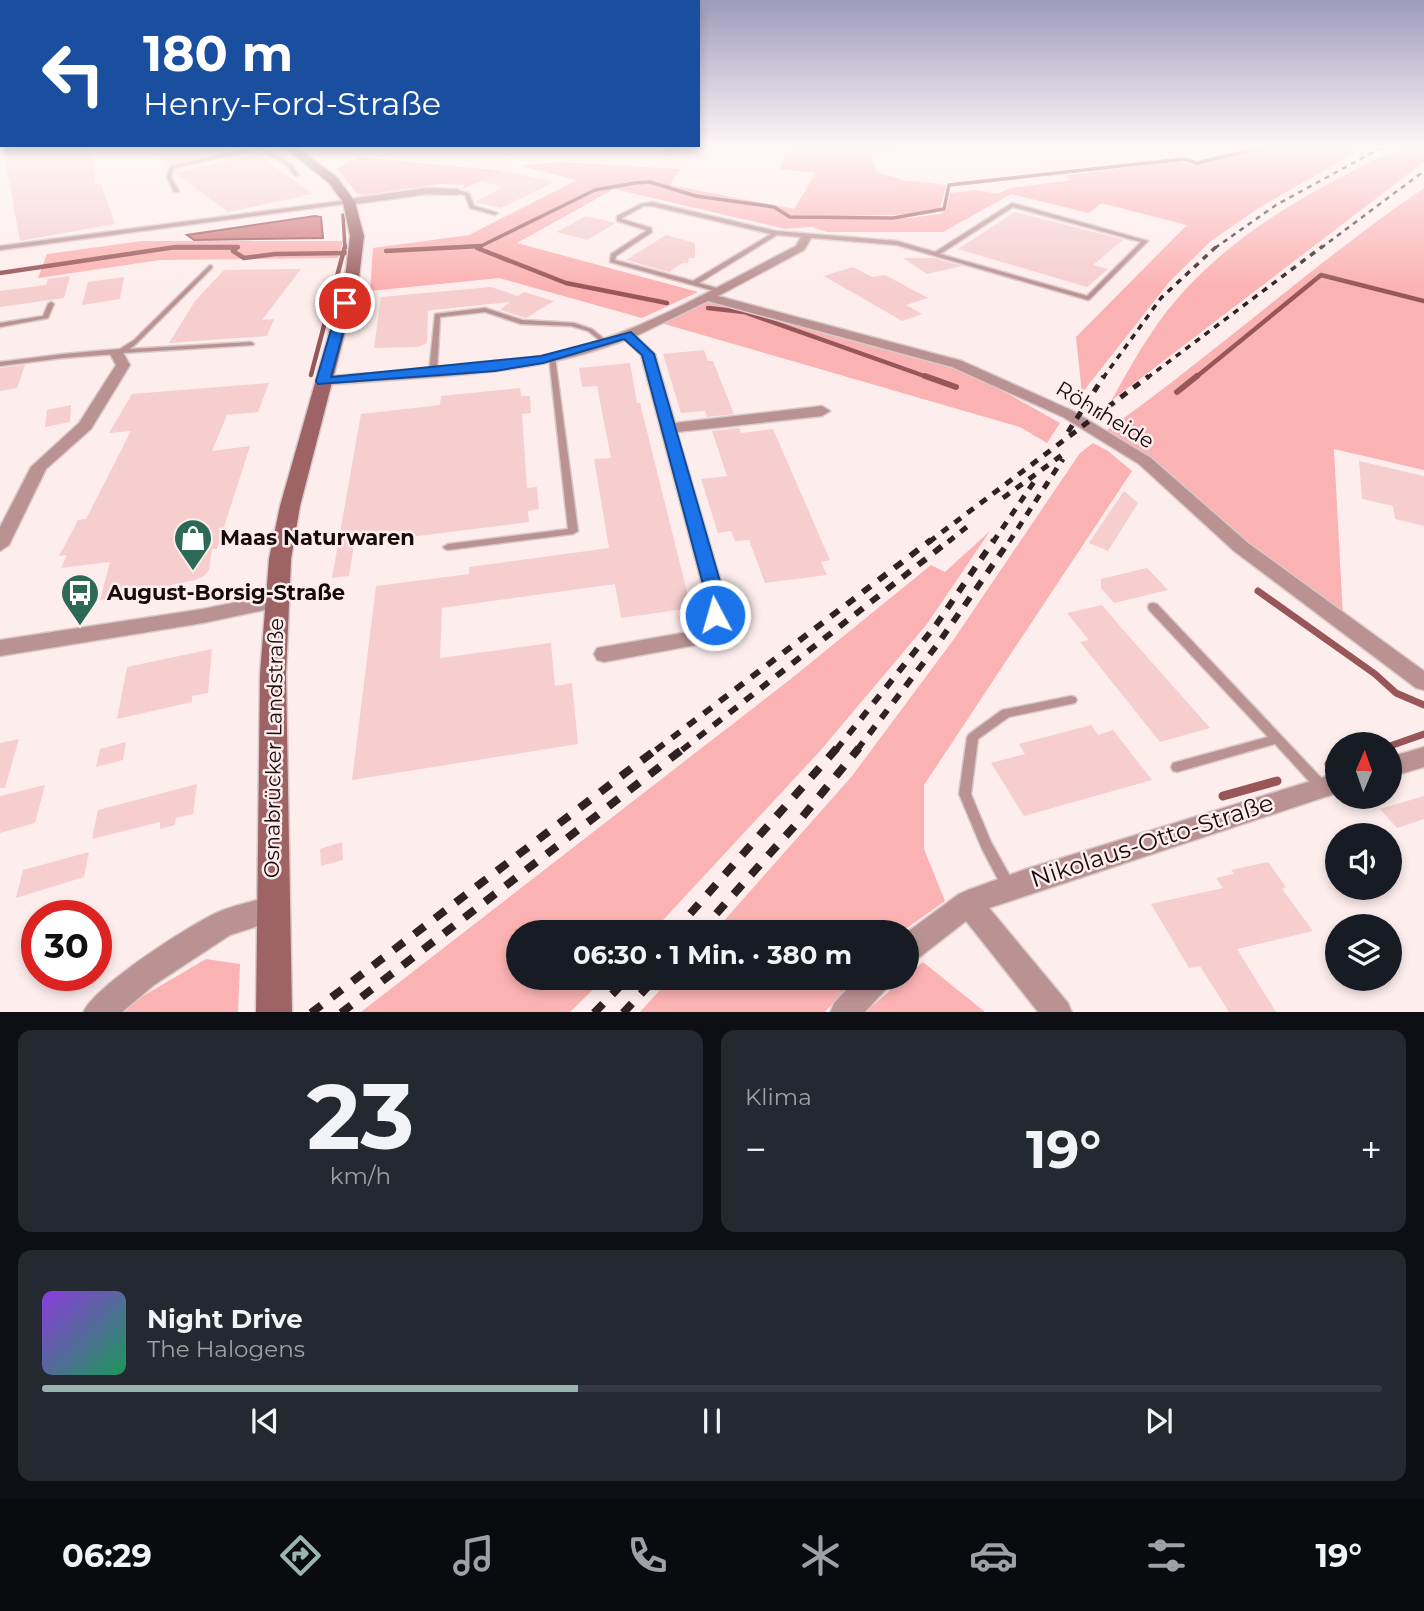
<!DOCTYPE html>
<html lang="de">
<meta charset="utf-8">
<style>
body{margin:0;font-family:Montserrat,sans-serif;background:#242831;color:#f1f3f6;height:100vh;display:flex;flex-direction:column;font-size:26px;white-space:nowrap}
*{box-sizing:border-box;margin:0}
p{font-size:23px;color:#9ea1a6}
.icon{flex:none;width:38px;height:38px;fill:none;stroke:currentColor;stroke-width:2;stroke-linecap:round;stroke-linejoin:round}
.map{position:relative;height:1012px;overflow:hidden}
.drawer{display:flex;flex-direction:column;gap:18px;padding:18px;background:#0d0f14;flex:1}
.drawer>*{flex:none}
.top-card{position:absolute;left:0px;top:0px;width:700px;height:147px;box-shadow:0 4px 10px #0003;background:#1a4fa0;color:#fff;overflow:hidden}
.needle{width:46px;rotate:2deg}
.fabs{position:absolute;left:1325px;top:732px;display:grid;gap:14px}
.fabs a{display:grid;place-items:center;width:77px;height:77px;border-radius:50%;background:#171b24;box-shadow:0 4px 10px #0003;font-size:35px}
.speed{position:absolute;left:21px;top:900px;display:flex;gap:14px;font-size:35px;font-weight:700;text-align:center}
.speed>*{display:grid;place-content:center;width:91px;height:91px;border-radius:50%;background:#171b24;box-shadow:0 4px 10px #0003;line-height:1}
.speed .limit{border:10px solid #d22;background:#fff;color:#111}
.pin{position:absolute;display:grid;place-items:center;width:60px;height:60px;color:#fff;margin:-30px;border:4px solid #fff;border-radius:50%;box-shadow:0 2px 7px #0007}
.me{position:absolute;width:77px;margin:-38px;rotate:354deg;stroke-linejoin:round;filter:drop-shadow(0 0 5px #0008)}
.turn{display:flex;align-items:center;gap:24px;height:147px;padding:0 28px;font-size:32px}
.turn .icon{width:91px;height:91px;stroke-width:2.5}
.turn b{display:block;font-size:49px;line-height:60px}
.big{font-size:52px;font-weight:700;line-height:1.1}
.drawer .card{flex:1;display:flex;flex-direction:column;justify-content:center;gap:10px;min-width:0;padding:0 24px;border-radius:14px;background:#242831}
.drawer .dial{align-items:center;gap:0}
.dial b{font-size:91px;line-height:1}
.song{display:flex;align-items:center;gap:21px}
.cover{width:84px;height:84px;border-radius:10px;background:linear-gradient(135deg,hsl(270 70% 55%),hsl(150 70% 35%))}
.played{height:7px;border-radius:4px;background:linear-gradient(90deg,#99b5ae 40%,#363941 40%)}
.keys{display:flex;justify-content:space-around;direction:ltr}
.heat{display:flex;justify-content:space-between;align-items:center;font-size:38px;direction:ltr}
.drawer .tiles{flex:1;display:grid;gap:18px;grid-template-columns:1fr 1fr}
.card:last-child{grid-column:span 2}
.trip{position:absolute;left:506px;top:920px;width:413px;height:70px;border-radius:35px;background:#171b24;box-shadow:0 4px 10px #0003;font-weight:700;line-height:70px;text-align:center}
.tabs{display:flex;height:112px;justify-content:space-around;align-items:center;background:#090b0e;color:#9ea1a6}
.tabs .icon{width:49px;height:49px}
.tabs .active{color:#99b5ae}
.tabs b{font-size:32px;color:#f1f3f6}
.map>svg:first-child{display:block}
</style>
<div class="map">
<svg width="1424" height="1013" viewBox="0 0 1424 1013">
<rect width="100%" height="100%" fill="#feeded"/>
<g fill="#fbb2b3">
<polygon points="796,145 891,145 904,152 870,152 876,172 903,180 946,185 940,209 927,214 793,217 909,218 939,214 946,210 950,193 976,190 998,194 1009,188 1073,180 1063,176 1177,161 1192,165 1275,145 1368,145 1257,209 1211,241 1170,281 1082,393 1076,337 1187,225 1101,203 1089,213 1011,194 943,232 827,232 812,227 785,229 614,189 517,243 698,292 642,318 499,278 370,291 373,248 469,235 577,180 520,166 558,162 680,169 670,185 794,209 816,173 780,169 786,151"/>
<path d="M1407,145H1424V162L1111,401C1124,378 1137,354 1152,332C1212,242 1311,189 1407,145Z"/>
<polygon points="358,157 503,171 463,189 464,185 440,184 363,195 358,194 337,169"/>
<path d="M1424,188V299L1336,277L1334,280L1424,303V470L1334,449L1343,617L1250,548L1152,459L1106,431C1215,354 1314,263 1424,188Z"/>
<polygon points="142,241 343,241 338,258 160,260 38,278 47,254"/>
<polygon points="710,300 962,368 1060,423 1047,443 1020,427 661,323"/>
<polygon points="1093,443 1108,451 1132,471 924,785 924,849 945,901 900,933 713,933 852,776 954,639 1080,453"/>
<polygon points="990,531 927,624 820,751 651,933 518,933 518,978 605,978 570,1012 361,1012 792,678 931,565 945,572"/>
<polygon points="206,959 240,964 238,1012 122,1013 138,999"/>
<polygon points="923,962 985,1012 865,1012"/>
<polygon points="671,978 857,978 825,1012 639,1013"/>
</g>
<polygon fill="#cf7679" stroke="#985658" stroke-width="2" points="315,216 321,217 323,238 194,240 187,235"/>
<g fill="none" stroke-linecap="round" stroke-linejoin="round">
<g stroke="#985658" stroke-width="3.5">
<polyline points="343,215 345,248"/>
<polyline points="169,248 237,248"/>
<polyline points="477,248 595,190 635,183 650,182 696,196 774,207 790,217 893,218 944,209 949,185 1184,159 1197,163 1271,145"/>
</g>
<g stroke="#985658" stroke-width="4.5">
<polyline points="477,248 566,283 667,303"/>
<polyline points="386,251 481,246"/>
<polyline points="0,273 176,247 238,247 233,251 244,258 275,254 347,253"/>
<polyline points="708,308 744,312 930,378"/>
<polyline points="311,375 345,246"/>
<polyline points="1195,378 1321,275 1424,301"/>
</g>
<g stroke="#985658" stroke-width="6">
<polyline points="925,376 956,387"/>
<polyline points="1177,392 1197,376"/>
</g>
<g stroke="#985658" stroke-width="7">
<polyline points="1258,591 1375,674 1396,693 1424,705"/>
<polyline points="1390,746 1424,734"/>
</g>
<g stroke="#985658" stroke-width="9">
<polyline points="1329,764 1337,761"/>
<polyline points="1223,796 1277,781"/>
</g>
</g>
<g fill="#f6cece">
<polygon points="16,145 85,145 96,166 93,167 96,173 94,184 101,184 115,224 20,241 3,148"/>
<polygon points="179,145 223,145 229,150 167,166 149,151"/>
<polygon points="257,154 313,194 228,212 175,173"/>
<polygon points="503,171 506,171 554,182 501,208 475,202 504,187 480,181"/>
<polygon points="1015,212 1113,237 1123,240 1093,265 1108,269 1087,287 958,249"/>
<polygon points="586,216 616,223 587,240 557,232"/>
<polygon points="666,235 695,243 695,258 689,258 688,263 682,263 669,272 626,260"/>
<polygon points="903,258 934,258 962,266 927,274"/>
<polygon points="853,267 872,277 885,275 928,298 906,305 922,314 902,321 824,276"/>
<polygon points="301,269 262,320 274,319 267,336 169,343 195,301 224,270"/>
<polygon points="70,276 64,298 0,307 0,291 46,285 48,279"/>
<polygon points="124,277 120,299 82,305 88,282"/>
<polygon points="491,287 518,296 524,292 554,301 526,318 500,310 510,302 433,310 428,311 427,343 418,347 374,348 381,297"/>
<polygon points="704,350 708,361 713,361 734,414 707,417 705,411 681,413 663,354"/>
<polygon points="630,363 637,403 640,403 691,608 621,618 615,584 442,608 440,658 551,643 555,686 572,683 578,744 352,780 376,586 469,574 469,567 609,548 594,459 611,458 597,386 582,387 579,368"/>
<polygon points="25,365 17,388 0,391 0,368"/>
<polygon points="269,383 258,412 227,415 212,451 250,446 217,549 212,549 209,570 204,576 195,580 100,600 110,562 61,568 67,555 59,556 78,520 86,519 131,431 109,433 132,394"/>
<polygon points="520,388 521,396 530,396 531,413 522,414 527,488 537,487 539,509 528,511 529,522 354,544 349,576 332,578 361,414 440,405 441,396"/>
<polygon points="71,405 70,422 45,427 47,410"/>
<polygon points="739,428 741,433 773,429 830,560 821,562 827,575 765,583 749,540 735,541 731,531 718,533 701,479 727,476 712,431"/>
<polygon points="1359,461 1424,476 1424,526 1395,519 1393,506 1362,499"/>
<polygon points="1124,491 1138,503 1108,551 1089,543"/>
<polygon points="1147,568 1168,590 1114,603 1101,588 1101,579"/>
<polygon points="1102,605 1125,632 1210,728 1160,742 1080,642 1089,640 1067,613"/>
<polygon points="212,649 208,693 192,696 192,702 117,719 127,667"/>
<polygon points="1091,725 1098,735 1113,730 1152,780 1024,816 991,763 1025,754 1019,744"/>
<polygon points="19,739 5,788 0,788 0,743"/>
<polygon points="126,742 123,760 96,767 100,749"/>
<polygon points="197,784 193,814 176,818 175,825 160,829 160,822 92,839 98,810"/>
<polygon points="45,785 35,823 0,833 0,796"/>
<polygon points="1424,796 1424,819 1397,828 1380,809"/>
<polygon points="342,842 343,860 321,866 320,849"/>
<polygon points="89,852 84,877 16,898 23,870"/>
<polygon points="1268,862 1286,887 1282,889 1313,931 1237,949 1276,1012 1229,1012 1200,966 1189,968 1151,904 1223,888 1216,878 1234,874 1231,870"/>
</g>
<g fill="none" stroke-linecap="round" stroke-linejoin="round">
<defs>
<g id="lane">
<polygon points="254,145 258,145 291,164 299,175 295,176 287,166 259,149 174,168 171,177 179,191 178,192 174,192 167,177 170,166 255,147"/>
<polygon points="457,190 469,193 474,206 498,213 495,215 470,208 465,195 455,193 454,192"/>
<polygon points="349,200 352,202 351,203 0,250 0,246"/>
<path d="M652,202L776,231L897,241L935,252L1012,203L1148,241L1090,299L1088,300L897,245L777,235L699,283L720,289L721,290L718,292L610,262L611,254L646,231V230L617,221V216L641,204ZM644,206H652L771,234L693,281L615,260L616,256L652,232L651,228L622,219V218ZM1013,207L1141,242L1087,296L940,254Z"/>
<polygon points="210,265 212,266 212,268 138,342 130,349 251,342 254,344 253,345 123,353 119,355 116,354 63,358 0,366 0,362 63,354 120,349 134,340"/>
<polygon points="51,302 54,304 48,318 0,327 0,323 43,316 48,304"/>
<polygon points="485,308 522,320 574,323 592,329 608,342 607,343 603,343 588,331 571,326 521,324 485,312 440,317 437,372 436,374 430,374 429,372 435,314"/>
<polygon points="552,355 555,357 578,531 573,534 448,550 445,549 443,547 448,544 568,529 549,357"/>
<polygon points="1153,603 1157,604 1326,783 1328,787 1326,791 1322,792 1318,791 1275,744 1177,772 1173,771 1171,767 1173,763 1268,737 1149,610 1148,607 1149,604"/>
<polygon points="1071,696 1075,697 1077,700 1075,703 1009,717 978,739 971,794 991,842 1015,885 1013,889 1008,891 1003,889 982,849 959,794 967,737 969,734 1002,710"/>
</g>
<g id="street">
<polygon points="676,145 688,145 670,154 662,152"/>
<polygon points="427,188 457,189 462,192 457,195 427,194 349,205 344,202 349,199"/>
<path d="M802,235L812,237L804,250L718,296L962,361L1073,411L1151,458L1248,543L1424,671V690L1416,688L1234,551L1139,464L1063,417L952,367L708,301L636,336L655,354L675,423L822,406L830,411L822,416L677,432L726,599L725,615L701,644L604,662L597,660L594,654L597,648L688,632L705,613L706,599L641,355L625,340C529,378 424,376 323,385L316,381L323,377C407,369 496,371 578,347C655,325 725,282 796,246Z"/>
<polygon points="117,350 122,351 130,365 91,429 46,469 9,545 0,551 0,527 31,467 79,423 116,365 110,354"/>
<polygon points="276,594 283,596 286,601 283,606 203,623 0,656 0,640 203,609"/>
<polygon points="1424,747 1424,767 1390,777 1390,757"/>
<polygon points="1337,773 1337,793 989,908 1068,1003 1072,1013 1039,1013 966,921 916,960 906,964 906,933 959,894 968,890 1026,869"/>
<path d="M273,896L283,900L286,909L283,918L230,935L154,985L121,1013H83C93,987 188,926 216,913C234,905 254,901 273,896Z"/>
<polygon points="857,978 891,978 887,988 864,1013 830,1013 834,1003"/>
</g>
<polygon id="secondary" points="281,145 294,145 337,177 355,202 364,236 359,278 300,506 291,559 286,674 292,1013 256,1013 260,674 269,559 280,506 345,278 350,236 343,202 329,183"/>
</defs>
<use href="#lane" stroke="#d9c9c9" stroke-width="3"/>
<use href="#street" stroke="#d9c9c9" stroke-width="3"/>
<use href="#secondary" stroke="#d9c9c9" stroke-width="3"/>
<use href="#lane" fill="#bb9292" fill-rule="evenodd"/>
<use href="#street" fill="#bb9292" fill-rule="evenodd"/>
<use href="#secondary" fill="#9e6365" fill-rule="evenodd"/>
<g stroke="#302222" stroke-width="2.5" stroke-dasharray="5 5" stroke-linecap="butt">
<polyline points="1215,248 1276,205 1386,145"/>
<polyline points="1321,248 1424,171"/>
</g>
<g stroke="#302222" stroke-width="3.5" stroke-dasharray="6 6" stroke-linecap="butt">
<polyline points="1103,378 1161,298 1217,246"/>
<polyline points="1147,378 1323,246"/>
</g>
<g stroke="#302222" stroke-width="5" stroke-dasharray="8 8" stroke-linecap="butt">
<polyline points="1068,432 1104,376"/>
<polyline points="1003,498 1062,455"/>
<polyline points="929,542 1149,376"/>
<polyline points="948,542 973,522"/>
<polyline points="993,542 1036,479"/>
<polyline points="1009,542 1063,459"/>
</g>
<g stroke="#302222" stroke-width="6" stroke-dasharray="10 10" stroke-linecap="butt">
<polyline points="656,750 931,540"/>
<polyline points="682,750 950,540"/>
<polyline points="836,750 936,625 994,540"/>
<polyline points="857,750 937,645 1010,540"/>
</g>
<g stroke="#302222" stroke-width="8" stroke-dasharray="13 13" stroke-linecap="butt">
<polyline points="673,933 837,748"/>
<polyline points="699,933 799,821 859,748"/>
<polyline points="311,1013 658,748"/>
<polyline points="341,1013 684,748"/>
<polyline points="594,1013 628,978"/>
<polyline points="623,1013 656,978"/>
</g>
</g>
<linearGradient id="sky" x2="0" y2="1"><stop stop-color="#9e9bbc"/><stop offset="0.51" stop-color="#fff7f7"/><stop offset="1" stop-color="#fff7f7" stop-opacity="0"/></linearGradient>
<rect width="1424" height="287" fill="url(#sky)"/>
<polygon fill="#1a73e8" stroke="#114b97" stroke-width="2" points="345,299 351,303 331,377 541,356 631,332 654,354 725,599 721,619 708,619 706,615 707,599 642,355 624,339 543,363 495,371 318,384 316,381 339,303"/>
<defs>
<symbol id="shop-pin" viewBox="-11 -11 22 30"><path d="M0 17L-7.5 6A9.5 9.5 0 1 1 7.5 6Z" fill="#2d6a55" stroke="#feeded"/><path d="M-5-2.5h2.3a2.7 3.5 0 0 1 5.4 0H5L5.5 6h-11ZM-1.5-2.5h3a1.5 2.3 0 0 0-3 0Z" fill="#fff"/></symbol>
<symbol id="bus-pin" viewBox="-11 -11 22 30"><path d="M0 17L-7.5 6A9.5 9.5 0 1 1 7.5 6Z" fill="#2d6a55" stroke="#feeded"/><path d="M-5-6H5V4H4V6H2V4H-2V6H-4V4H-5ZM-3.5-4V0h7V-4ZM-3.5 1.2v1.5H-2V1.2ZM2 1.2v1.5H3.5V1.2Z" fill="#fff"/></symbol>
</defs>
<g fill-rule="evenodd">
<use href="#shop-pin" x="171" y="516" width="44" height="60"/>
<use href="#bus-pin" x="58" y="571" width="44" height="60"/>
</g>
<g text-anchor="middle" stroke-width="5" stroke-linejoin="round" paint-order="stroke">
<g font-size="21" fill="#170a0a" stroke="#feeded">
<text transform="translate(1105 415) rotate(31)" y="7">Röhrheide</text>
<text transform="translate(274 748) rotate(-89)" y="7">Osnabrücker Landstraße</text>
</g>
<g font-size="21" font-weight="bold" fill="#170a0a" stroke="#feeded" text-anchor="start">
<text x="220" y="545">Maas Naturwaren</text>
<text x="107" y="600">August-Borsig-Straße</text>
</g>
<g font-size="24" fill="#170a0a" stroke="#feeded">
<text transform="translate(1152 841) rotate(-18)" y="8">Nikolaus-Otto-Straße</text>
</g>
</g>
</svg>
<div class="fabs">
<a><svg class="needle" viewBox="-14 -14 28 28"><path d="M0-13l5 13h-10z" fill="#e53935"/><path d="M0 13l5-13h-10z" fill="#9ea1a6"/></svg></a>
<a><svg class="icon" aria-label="sound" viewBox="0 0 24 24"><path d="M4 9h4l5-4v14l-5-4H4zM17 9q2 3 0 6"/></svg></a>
<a><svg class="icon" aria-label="layers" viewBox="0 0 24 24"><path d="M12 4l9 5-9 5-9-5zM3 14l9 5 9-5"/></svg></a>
</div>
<div class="speed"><div class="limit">30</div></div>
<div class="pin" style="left:345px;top:303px;background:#d93025"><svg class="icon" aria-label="arrive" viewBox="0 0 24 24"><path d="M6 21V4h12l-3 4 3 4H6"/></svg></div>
<svg class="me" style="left:715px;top:615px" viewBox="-20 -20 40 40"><circle r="17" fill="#1a73e8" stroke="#fff" stroke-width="3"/><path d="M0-11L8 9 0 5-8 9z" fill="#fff"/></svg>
<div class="trip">06:30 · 1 Min. · 380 m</div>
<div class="top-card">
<div class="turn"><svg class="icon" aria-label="left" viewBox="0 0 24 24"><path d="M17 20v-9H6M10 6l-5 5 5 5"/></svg><div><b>180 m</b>Henry-Ford-Straße</div></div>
</div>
</div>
<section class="drawer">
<div class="tiles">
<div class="card dial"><b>23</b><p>km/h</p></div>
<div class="card"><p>Klima</p>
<div class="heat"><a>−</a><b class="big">19°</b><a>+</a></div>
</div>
<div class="card">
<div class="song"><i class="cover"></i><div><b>Night Drive</b><p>The Halogens</p></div></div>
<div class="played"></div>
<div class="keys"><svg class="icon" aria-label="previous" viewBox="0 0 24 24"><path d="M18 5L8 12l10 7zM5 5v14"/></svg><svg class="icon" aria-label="pause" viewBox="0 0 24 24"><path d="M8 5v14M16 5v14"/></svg><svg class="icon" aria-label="next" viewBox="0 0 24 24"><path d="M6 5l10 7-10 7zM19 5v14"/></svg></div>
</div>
</div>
</section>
<nav class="tabs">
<b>06:29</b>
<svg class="icon active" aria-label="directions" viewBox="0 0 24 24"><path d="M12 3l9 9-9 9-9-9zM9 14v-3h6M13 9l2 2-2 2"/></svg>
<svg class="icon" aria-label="music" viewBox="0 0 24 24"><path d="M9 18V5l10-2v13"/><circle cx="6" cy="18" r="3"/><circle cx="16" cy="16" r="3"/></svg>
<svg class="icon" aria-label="phone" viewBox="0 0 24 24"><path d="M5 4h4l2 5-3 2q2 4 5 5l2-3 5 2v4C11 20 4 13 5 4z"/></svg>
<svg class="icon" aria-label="climate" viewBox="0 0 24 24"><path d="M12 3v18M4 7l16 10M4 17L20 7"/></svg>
<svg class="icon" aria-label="car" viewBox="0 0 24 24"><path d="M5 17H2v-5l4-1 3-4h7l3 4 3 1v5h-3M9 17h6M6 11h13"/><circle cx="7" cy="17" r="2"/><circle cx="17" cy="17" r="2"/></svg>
<svg class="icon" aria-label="filters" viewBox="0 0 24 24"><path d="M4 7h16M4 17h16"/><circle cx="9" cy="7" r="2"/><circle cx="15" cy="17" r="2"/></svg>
<b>19°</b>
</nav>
